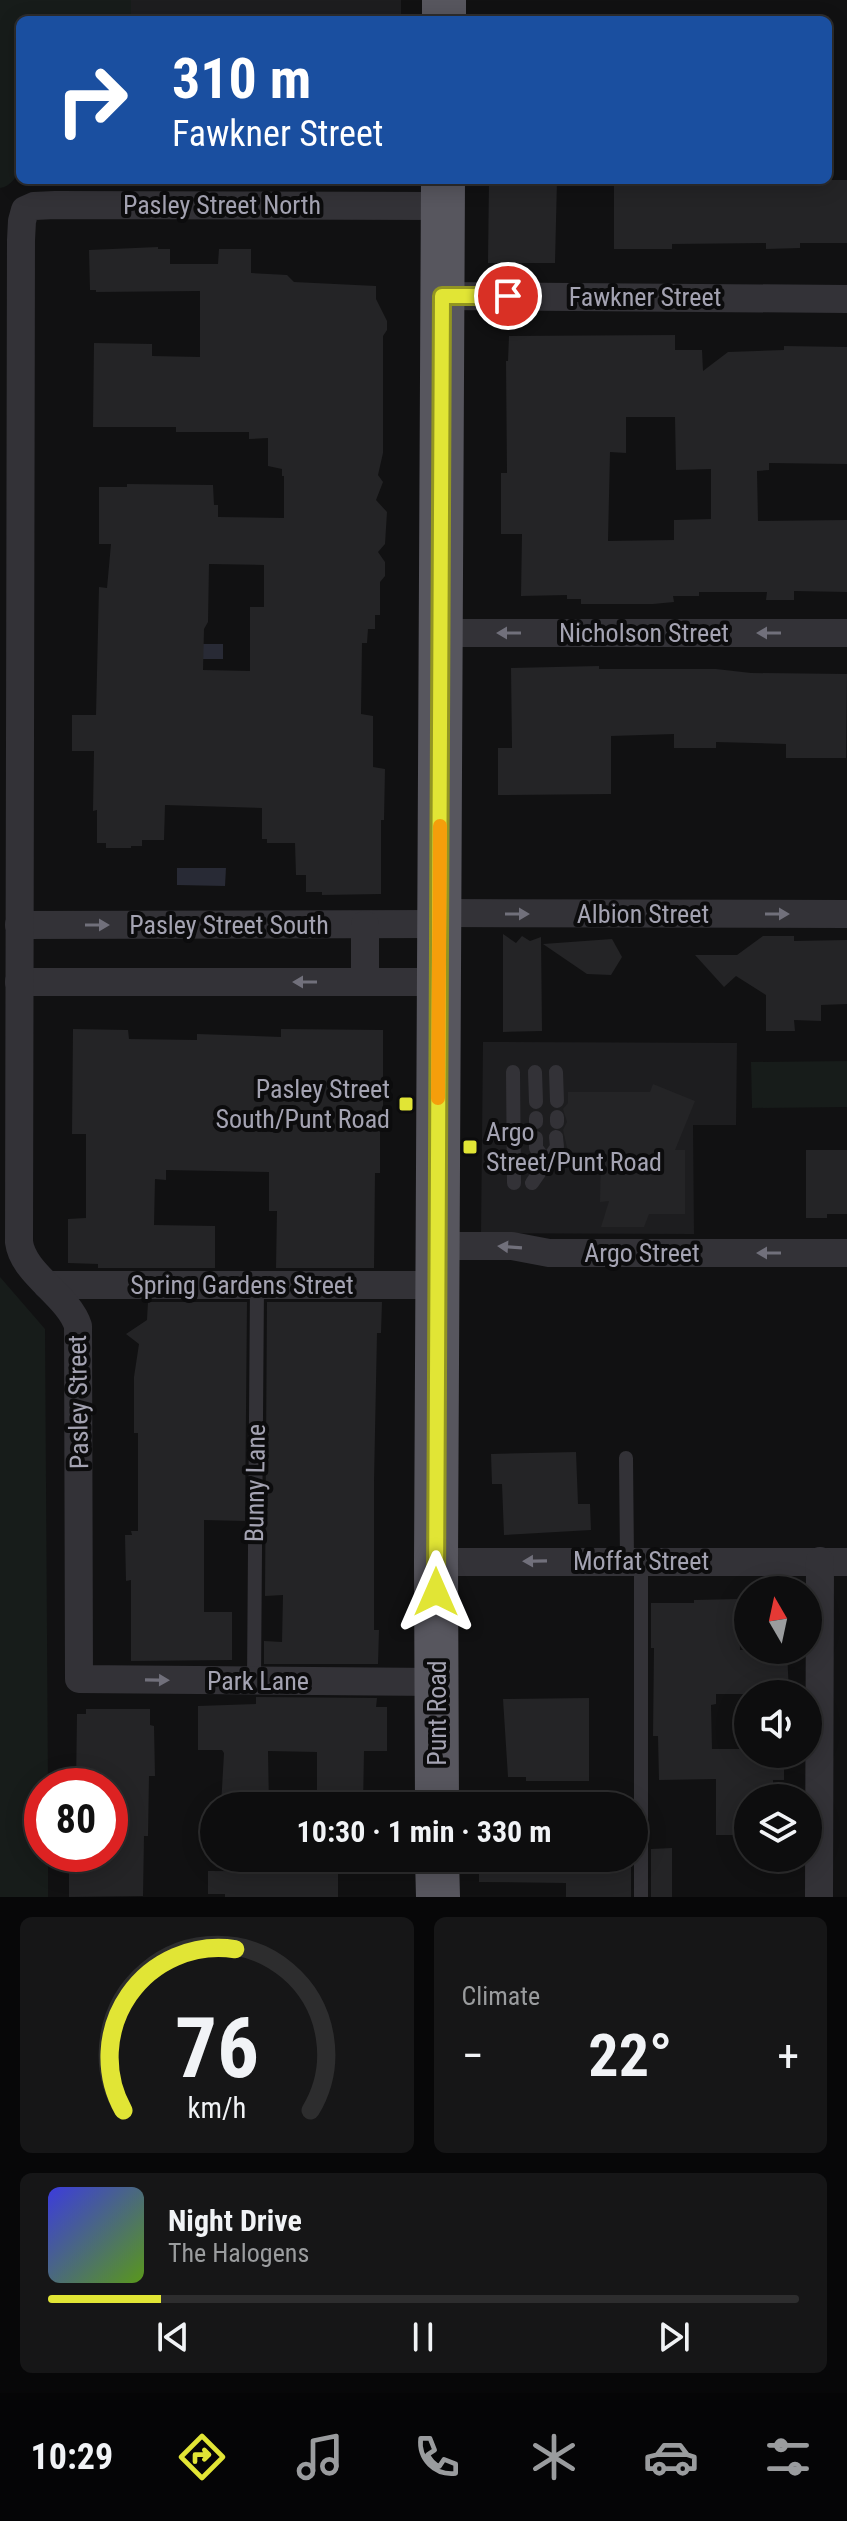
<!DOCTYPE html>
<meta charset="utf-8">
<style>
body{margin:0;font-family:"Roboto Condensed",sans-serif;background:#161617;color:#f1f3f6;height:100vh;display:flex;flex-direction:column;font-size:30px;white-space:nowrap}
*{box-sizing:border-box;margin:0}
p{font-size:26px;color:#9a9c9e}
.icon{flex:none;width:44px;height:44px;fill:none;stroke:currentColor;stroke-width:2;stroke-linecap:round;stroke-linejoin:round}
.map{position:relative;height:1897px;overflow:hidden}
.panel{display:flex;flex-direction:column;gap:20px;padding:20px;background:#070708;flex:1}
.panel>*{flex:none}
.guide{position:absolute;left:16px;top:16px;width:816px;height:168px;border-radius:12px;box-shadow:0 4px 20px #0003,0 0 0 2px #2d2d2e;background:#1a4fa0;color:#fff;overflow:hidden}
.needle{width:52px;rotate:351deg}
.controls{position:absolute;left:734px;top:1576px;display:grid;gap:16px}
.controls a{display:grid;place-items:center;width:88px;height:88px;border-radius:50%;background:#0d0d0e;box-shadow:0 4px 20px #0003,0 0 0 2px #2d2d2e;font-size:40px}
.speed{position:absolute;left:24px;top:1768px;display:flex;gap:16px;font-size:40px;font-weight:700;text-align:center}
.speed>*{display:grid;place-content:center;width:104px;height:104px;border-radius:50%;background:#0d0d0e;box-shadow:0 4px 20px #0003,0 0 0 2px #2d2d2e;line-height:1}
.speed .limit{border:12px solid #d22;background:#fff;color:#111}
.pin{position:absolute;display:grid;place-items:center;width:68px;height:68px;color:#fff;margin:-34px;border:4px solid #fff;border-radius:50%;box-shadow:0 2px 8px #0007}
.me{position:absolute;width:88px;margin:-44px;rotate:0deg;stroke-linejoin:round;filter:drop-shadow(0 0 6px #0008)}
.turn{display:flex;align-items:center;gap:28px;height:168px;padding:0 24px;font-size:36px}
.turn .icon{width:104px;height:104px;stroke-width:2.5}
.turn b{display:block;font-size:56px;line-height:68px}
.big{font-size:60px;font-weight:700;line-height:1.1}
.panel .card{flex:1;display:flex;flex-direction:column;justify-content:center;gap:12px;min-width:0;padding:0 28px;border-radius:12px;background:#161617}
.panel .dial{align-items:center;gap:0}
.dial svg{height:208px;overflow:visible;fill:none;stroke:#2d2d2e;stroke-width:7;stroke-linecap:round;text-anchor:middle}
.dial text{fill:#f1f3f6;stroke:none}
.song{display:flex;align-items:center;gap:24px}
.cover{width:96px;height:96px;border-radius:12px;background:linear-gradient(135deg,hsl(240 70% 55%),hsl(90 70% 35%))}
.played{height:8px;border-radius:4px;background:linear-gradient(90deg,#e1e535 15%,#2d2d2e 15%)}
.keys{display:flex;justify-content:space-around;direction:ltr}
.heat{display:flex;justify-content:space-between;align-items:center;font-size:44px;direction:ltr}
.panel .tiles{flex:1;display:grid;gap:20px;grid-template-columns:1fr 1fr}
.card:last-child{grid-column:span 2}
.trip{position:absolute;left:200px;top:1792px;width:448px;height:80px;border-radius:40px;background:#0d0d0e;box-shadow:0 4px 20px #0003,0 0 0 2px #2d2d2e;font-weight:700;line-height:80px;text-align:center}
.tab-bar{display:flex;height:128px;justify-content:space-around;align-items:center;background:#050506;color:#9a9c9e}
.tab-bar .icon{width:56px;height:56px}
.tab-bar .selected{color:#e1e535}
.tab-bar b{font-size:36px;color:#f1f3f6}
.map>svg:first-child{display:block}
</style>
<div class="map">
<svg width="847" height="1897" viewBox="0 0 847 1897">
<rect width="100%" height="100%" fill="#111112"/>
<g fill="#1d1d1f">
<rect x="64" y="0" width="337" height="20"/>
<polygon points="483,1042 737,1043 736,1125 693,1125 694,1234 481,1233"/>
</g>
<g fill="#171c1a">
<path d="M0,0H131V18H143L20,20V168C17,177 10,187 0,188Z"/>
<polygon points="847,1061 847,1107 752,1108 751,1062"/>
<polygon points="0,1277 45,1329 48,1786 42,1786 42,1854 48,1854 48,1897 0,1897"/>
</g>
<g fill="#282a35">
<rect x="182" y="644" width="41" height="15"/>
<polygon points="177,868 226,868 225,886 177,885"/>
</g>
<g fill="#242426" fill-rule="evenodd">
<polygon points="489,180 557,180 555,263 488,263"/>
<polygon points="614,180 847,180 847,243 800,243 800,248 766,249 766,243 672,244 672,249 614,249"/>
<path d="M158,247V249H170V264H218L219,249H251V273L287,275L294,282L376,286V299L387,321V330L383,336V453L378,475L383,482L376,500L387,512L385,544L378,552L385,562V576L380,582V615H375V629H368L367,643H362L361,714L373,716V767L385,769L384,820H381V894L322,895V892H306V875H296L295,843H267V839H262V808L165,805L164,840H142V846H131V848H106V843H97V810L93,811L94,751H72V715H96L99,587L107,588L111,544H99V487H127V484L213,485L214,505H218V517L284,518V476H282V469L268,466V438L249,439V432H176V427H93L94,343L152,344V356L200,357V291L96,292V290H90L89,250ZM209,564L264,565V607H250V671L203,670L204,629L208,622Z"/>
<path d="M675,335V350H702L703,371L728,352L784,350V346L847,347V464L769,463V470L757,471L758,521L847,520V592L794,591V600H766L767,592H699V596H673L674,602L653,604H581V599H567V595L521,596L522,534H501V473H507L506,361H508L509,336ZM626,417H675L676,470L711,469V519L674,520V540L608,541L610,452L626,453Z"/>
<polygon points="599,666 599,669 716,669 751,673 847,674 846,758 786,758 786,744 716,742 716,748 674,748 674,734 611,736 611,794 498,795 498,748 512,748 511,668"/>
<polygon points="503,934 516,943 522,936 530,941 541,937 542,1031 503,1032"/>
<polygon points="763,936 794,936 794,941 847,940 847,1004 821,1005 821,1021 794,1020 795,1031 766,1031 766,995 736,976 724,987 695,955 737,955"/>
<polygon points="612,939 622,957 611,975 587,974 543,944"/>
<polygon points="73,1029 128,1030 129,1039 197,1040 197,1034 281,1037 281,1029 383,1030 383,1127 380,1127 380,1173 375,1173 374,1268 276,1268 277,1211 269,1211 269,1172 166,1170 166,1180 155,1179 154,1225 215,1226 215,1268 98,1268 98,1264 68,1263 68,1219 86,1218 86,1134 72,1134"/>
<polygon points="653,1084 695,1101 675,1150 685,1150 685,1214 649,1214 644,1227 601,1227 609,1201 600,1202 601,1152 568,1152 563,1130 567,1122 563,1109 568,1103 568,1092 650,1092"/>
<polygon points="806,1150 847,1150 847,1214 827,1214 827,1218 806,1218"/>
<polygon points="148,1302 247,1302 245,1521 204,1520 204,1612 232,1612 232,1660 131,1661 131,1580 126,1581 125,1535 132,1535 131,1531 138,1531 138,1433 134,1433 134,1377 139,1344 126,1334 147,1320"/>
<polygon points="267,1302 382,1302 381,1333 377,1333 374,1481 374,1630 379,1630 378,1664 264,1664 264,1641 282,1642 283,1595 265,1596"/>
<polygon points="576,1452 578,1504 590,1504 591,1530 504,1535 502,1484 492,1484 491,1454"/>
<polygon points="739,1599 740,1650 787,1650 789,1694 716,1694 716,1704 711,1705 712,1749 748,1749 748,1754 784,1754 784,1780 773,1780 773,1798 748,1798 748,1835 716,1835 716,1779 659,1780 658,1736 653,1736 654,1648 651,1648 651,1603 694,1603 694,1600"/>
<polygon points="256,1697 377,1698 376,1707 387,1707 387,1751 364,1751 363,1806 317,1806 317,1752 268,1751 269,1806 221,1806 224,1753 222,1750 198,1750 198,1706 256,1704"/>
<polygon points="589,1698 589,1781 526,1781 526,1777 508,1777 503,1699"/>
<polygon points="86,1709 150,1709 150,1725 154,1726 155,1776 149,1776 148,1836 144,1836 143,1896 69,1897 69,1854 110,1854 110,1786 76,1786 77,1714 86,1714"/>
<polygon points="672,1848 672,1897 651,1897 651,1849"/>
<polygon points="479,1858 631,1858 631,1897 566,1897 566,1883 479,1882"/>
<polygon points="208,1871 338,1872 338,1897 225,1897 225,1894 208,1894"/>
</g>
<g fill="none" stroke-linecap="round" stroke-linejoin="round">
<g stroke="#333237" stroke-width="14">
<polyline points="513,1072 514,1183"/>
<polyline points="535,1072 536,1102"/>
<polyline points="556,1072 557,1101"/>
<polyline points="557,1117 557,1122"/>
<polyline points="536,1122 536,1118"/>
<polyline points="536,1138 536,1148 545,1160"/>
<polyline points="532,1183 557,1147 556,1137"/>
<polyline points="626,1458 627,1560"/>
<polyline points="254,1681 257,1285"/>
<polyline points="641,1897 641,1561"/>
</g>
<g stroke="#333237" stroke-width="28">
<polyline points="442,296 847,299"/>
<polyline points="440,633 847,633"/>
<polyline points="439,913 847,914"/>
<polyline points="19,925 439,924"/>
<polyline points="365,925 365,982"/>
<polyline points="19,982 439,982"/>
<polyline points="437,1246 512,1246 549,1253 847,1253"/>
<polyline points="47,1285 437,1285"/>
<polyline points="436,1562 847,1562"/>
<path d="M437,1682L79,1679L78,1326C68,1295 23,1274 19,1242L21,240L22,221L25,210L34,206L55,205L443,206"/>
<polyline points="819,1897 820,1561"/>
</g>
<g stroke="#57565e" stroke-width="44">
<polyline points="444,20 444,0"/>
<polyline points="437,1806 436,1562 443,180"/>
<polyline points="437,1858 438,1897"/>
</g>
</g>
<defs><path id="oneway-solid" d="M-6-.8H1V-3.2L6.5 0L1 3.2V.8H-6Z" transform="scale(2)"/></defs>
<g fill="#71707b">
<use href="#oneway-solid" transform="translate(509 633) rotate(-180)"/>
<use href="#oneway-solid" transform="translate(769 633) rotate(-180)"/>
<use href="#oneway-solid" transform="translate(517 914)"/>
<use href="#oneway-solid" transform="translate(777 914)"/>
<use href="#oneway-solid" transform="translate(97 925)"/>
<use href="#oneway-solid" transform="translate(305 982) rotate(-180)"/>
<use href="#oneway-solid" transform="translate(510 1247) rotate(-176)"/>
<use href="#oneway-solid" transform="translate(769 1253) rotate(180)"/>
<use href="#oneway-solid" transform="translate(535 1561) rotate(179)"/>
<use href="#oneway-solid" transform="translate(157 1680) rotate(1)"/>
</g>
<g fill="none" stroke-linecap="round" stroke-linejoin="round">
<defs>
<polyline id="route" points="436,1592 442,296 508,296"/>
</defs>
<use href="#route" stroke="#929522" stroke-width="20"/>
<use href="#route" stroke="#e1e535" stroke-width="14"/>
<polyline stroke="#f59e0b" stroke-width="14" points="438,1098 440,826"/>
</g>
<g fill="#e1e535" stroke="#0c0c0d" stroke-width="3">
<rect x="398" y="1096" width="16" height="16" rx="4"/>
<rect x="462" y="1139" width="16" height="16" rx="4"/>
</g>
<g text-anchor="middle" stroke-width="8" stroke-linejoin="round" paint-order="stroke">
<g font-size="26" fill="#a4a3b2" stroke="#0c0c0d">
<text x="222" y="214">Pasley Street North</text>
<text x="645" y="306">Fawkner Street</text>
<text x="644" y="642">Nicholson Street</text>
<text x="643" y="923">Albion Street</text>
<text x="229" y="934">Pasley Street South</text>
<text x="642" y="1262">Argo Street</text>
<text x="242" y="1294">Spring Gardens Street</text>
<text transform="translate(78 1402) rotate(-91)" y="9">Pasley Street</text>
<text transform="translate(255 1483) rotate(-89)" y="9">Bunny Lane</text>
<text x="641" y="1570">Moffat Street</text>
<text x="258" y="1690">Park Lane</text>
<text transform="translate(437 1713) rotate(-90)" y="9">Punt Road</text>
</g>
<g font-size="26" fill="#a4a3b2" stroke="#0c0c0d" text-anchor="end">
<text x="390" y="1098">Pasley Street<tspan x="390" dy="30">South/Punt Road</tspan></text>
<text x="486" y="1141" text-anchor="start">Argo<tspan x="486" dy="30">Street/Punt Road</tspan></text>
</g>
</g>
</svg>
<div class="controls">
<a><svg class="needle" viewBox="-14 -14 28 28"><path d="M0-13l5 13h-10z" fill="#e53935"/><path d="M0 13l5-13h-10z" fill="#9a9c9e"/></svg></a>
<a><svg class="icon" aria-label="sound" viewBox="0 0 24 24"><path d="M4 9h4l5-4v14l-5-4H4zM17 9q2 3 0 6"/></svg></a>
<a><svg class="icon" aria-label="layers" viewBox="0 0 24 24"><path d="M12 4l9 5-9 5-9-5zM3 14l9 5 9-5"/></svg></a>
</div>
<div class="speed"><div class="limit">80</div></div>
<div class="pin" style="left:508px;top:296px;background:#d93025"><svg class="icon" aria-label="arrive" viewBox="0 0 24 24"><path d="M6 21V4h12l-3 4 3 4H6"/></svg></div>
<svg class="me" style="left:436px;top:1592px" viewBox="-20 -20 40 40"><path d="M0-17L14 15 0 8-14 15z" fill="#e1e535" stroke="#fff" stroke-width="4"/></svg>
<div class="trip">10:30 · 1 min · 330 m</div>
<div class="guide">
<div class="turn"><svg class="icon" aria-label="right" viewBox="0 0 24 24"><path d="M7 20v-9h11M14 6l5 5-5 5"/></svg><div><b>310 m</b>Fawkner Street</div></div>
</div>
</div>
<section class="panel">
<div class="tiles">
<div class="card dial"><svg viewBox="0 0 100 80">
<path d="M14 69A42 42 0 1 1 86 69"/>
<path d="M14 69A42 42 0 0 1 57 7" stroke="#e1e535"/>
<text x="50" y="56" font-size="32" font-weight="700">76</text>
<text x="50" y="72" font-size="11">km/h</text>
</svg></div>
<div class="card"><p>Climate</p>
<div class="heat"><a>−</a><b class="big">22°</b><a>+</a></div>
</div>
<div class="card">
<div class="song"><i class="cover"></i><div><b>Night Drive</b><p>The Halogens</p></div></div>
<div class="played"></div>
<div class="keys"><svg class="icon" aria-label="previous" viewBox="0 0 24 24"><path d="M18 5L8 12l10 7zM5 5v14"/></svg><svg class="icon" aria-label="pause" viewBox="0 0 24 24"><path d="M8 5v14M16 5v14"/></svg><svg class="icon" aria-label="next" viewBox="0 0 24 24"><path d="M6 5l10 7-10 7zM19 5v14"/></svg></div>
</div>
</div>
</section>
<nav class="tab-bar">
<b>10:29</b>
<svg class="icon selected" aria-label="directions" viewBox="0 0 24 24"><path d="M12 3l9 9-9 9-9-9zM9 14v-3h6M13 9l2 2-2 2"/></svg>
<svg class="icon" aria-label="music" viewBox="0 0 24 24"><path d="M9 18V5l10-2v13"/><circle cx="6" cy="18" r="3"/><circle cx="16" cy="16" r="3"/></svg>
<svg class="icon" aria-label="phone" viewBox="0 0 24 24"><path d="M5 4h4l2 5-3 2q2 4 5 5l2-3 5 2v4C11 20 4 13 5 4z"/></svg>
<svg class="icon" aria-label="climate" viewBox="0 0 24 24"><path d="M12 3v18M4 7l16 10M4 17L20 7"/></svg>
<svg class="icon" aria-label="car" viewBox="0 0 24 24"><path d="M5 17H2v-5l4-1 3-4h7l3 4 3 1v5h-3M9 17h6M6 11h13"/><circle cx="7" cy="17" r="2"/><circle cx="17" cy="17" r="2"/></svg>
<svg class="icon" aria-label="filters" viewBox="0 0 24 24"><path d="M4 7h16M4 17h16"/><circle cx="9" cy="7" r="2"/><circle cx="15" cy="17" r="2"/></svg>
</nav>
